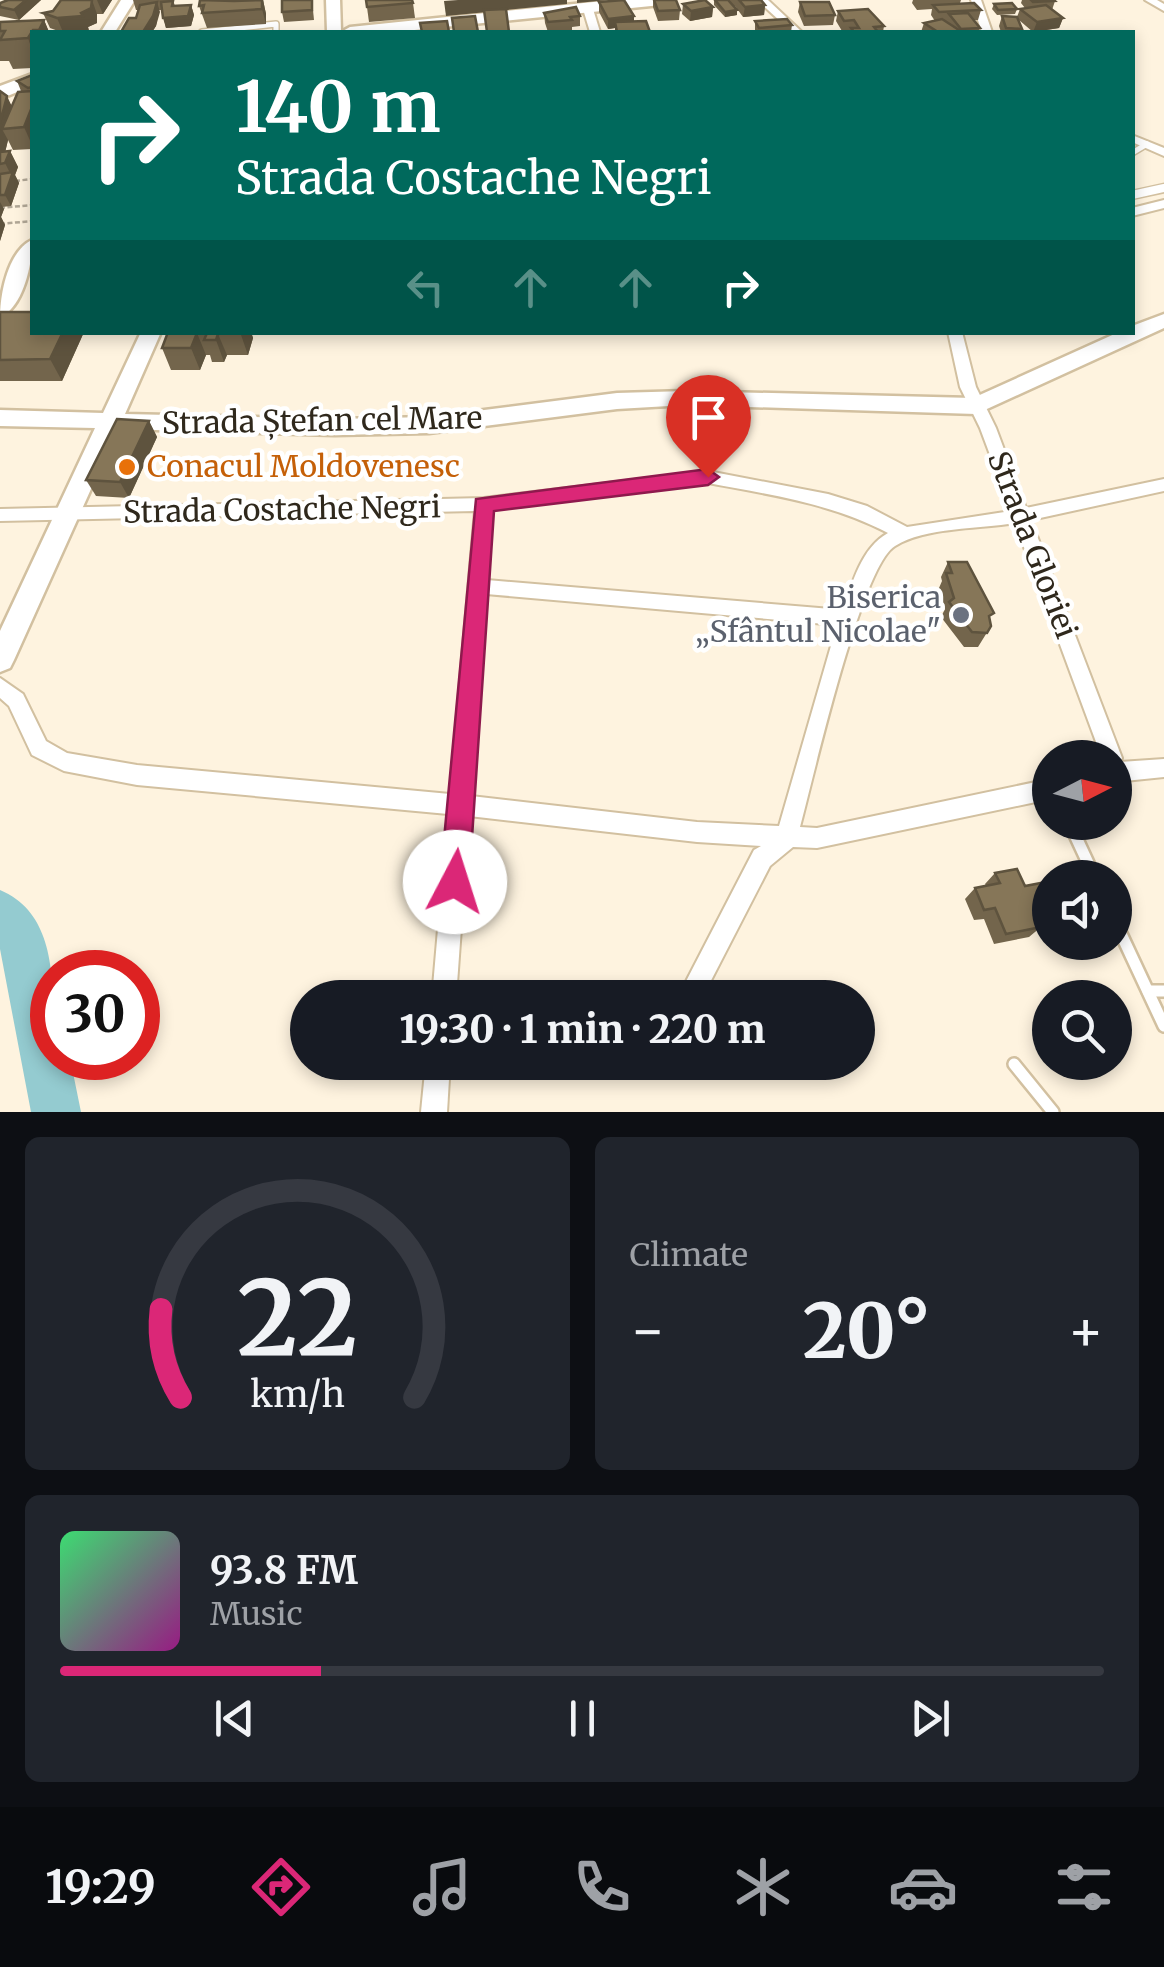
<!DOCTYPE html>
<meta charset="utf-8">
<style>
body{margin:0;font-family:Merriweather,serif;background:#20242c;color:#f1f3f6;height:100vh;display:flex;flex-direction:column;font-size:38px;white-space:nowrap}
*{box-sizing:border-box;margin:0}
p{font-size:32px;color:#9ea1a6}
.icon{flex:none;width:55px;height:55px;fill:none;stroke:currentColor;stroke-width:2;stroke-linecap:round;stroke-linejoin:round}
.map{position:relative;height:1112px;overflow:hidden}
.sheet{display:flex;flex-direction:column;gap:25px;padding:25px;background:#0d0f14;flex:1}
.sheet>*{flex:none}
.banner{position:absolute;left:30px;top:30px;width:1105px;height:305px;border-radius:0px;box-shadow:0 5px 15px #0003;background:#00695c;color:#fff;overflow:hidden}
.needle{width:65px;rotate:84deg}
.tools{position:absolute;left:1032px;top:740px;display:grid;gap:20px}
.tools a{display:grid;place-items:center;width:100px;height:100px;border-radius:50%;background:#171b24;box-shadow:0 5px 15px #0003;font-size:50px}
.speed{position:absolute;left:30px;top:950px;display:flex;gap:20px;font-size:50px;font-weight:700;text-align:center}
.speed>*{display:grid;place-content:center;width:130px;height:130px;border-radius:50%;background:#171b24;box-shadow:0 5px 15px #0003;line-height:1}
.speed .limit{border:15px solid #d22;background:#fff;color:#111}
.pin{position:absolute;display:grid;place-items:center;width:85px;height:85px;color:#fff;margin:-102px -42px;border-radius:50% 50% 50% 0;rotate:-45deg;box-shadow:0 0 10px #0007}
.pin .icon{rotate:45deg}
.me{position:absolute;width:110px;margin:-55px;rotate:5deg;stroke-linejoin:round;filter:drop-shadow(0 0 8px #0008)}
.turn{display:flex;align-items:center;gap:35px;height:210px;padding:0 40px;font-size:45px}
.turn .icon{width:130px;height:130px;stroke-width:2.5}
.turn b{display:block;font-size:70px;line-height:85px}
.lanes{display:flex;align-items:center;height:95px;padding:0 40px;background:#0003;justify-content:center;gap:50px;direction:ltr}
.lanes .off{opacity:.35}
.big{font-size:75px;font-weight:800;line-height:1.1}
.sheet .widget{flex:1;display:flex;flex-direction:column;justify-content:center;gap:15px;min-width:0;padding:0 35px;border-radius:15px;background:#20242c}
.sheet .dial{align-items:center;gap:0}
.dial svg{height:260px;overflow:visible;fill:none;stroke:#363941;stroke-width:7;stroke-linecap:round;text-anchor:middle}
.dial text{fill:#f1f3f6;stroke:none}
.song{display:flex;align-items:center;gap:30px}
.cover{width:120px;height:120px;border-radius:15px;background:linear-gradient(135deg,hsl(140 70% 55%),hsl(310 70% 35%))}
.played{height:10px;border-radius:5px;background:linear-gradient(90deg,#db2777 25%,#363941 25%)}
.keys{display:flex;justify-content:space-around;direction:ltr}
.heat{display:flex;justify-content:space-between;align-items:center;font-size:55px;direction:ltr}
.sheet .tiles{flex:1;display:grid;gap:25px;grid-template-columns:1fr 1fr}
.widget:last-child{grid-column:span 2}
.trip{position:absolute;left:290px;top:980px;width:585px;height:100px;border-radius:50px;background:#171b24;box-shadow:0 5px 15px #0003;font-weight:800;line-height:100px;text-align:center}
.dock{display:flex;height:160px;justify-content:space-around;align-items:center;background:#090b0e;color:#9ea1a6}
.dock .icon{width:70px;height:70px}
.dock .current{color:#db2777}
.dock b{font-size:45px;color:#f1f3f6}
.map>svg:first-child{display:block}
</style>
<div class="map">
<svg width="1164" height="1112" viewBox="0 0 1164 1112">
<rect width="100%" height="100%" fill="#fef3df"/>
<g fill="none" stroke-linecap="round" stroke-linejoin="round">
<path fill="#94cbd0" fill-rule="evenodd" d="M0,890C64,917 52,1001 52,1058H70L81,1112H31L0,949Z"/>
<defs>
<g id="lane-far2">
<polyline points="202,32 276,24 276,32"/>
<polyline points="1132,153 1147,144"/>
</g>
<polyline id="lane-far1" points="1132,195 1164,188"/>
<g id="lane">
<polyline points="1069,822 1095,878"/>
<polyline points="1115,921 1164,1026"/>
<polyline points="1148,991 1164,991"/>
<polyline points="1014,1064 1053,1112"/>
</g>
<g id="street">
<polygon points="757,0 768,0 802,32 792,32"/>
<polygon points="971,0 981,0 992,32 982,32"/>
<polygon points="1145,0 1157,0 1164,4 1164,11"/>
<polygon points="588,6 593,9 600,32 590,32 583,9"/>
<polygon points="1132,135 1164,148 1164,156 1132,142"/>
<polygon points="1164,200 1164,208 1132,216 1132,208"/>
<path d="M948,332H962L976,387L996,428L1026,508L1164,479V491L1031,520L1122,758L1120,762L1164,759V777L1115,782V758H1102L1015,523C980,529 925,527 895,546C861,566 813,779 800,827L817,828L1050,779V799L817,848L793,847L770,866L702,998H684L681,991L754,850L761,846L697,842L469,816L456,998H432L448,814L137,785L64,771L32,755L9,706L0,698V678L23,694L46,741L67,753L137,765L450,794L475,511L0,521V509L484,498L708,471L828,494L867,506L907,527L1011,511L980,428L960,387ZM708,483C772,495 830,503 888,533C862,547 852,583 843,610L487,580L492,509ZM486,594L837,625L779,826L697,822L471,796Z"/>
<polygon points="426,1062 450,1062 447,1112 421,1112"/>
</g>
<g id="secondary">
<polygon points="121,0 135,0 115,32 101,32"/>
<polygon points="326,0 340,0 341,32 327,32"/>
<path d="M32,240C33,262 23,308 0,317C0,294 8,251 32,240Z"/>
<polygon points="1164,314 1164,328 976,414 686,405 617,409 429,433 335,435 118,429 14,660 10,668 0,672 0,631 95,428 0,426 0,410 103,413 141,332 161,332 125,414 335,419 429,417 617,393 686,391 973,398 1119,332 1132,332 1132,326"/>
</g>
<g id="primary">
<polygon points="613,0 669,0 661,5 395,32 341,32 350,27"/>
<polygon points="32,74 32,86 0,99 0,86"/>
</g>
</defs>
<use href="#lane-far2" stroke="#d2c0a0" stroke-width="8"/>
<use href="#lane-far1" stroke="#d2c0a0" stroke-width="11"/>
<use href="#lane" stroke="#d2c0a0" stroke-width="16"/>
<use href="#street" stroke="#d2c0a0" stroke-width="4"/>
<use href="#secondary" stroke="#d2c0a0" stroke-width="5"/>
<use href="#primary" stroke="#d2c0a0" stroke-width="5"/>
<g stroke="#b1a796" stroke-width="2.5" stroke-dasharray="5 2.5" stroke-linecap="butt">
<polyline points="15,181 32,179"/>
<polyline points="0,208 32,205"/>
<polyline points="0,224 32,221"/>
</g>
<use href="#lane-far2" stroke="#fff" stroke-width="5"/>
<use href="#lane-far1" stroke="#fff" stroke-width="8"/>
<use href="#lane" stroke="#fff" stroke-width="11"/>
<use href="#street" fill="#fff" fill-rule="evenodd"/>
<use href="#secondary" fill="#fff" fill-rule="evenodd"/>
<use href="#primary" fill="#fff" fill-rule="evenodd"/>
</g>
<g fill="#73654c">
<polygon points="7,0 41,0 19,20 0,16 0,3"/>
<polygon points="61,0 112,0 103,14 97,14 97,23 88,27 89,31 72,32 61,32 50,28 43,13 53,11"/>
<polygon points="133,0 173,0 175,6 191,5 194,15 191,26 166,28 162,10 159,10 156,26 152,32 121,32 136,18 139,10 136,10"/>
<polygon points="263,0 266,14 266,24 207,28 199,6 237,1"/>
<polygon points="312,0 314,20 284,22 282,12"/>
<polygon points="366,0 413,3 415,18 369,22"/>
<polygon points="653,0 676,0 680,10 679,20 658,21 653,7"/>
<polygon points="714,0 761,0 765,5 764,15 743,17 735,6 737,15 725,17 714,5"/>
<polygon points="913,0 961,0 960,3 981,10 978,20 974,20 980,28 978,32 921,32 924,23 935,21 931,15 932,9 917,10 912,3"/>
<polygon points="1022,0 1054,0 1055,1 1052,10 1063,18 1059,28 1033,32 1019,20 1022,29 1021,32 1001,32 999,26 1002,16 1017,17 1020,9 1025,8 1021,3"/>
<polygon points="599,2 634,16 634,21 650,32 615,32 615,28 608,29 599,12"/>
<polygon points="800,2 835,15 833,25 804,26 798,12"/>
<polygon points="683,4 713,7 712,17 690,21 682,14"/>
<polygon points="994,4 1017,9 1015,14 997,15 992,9"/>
<polygon points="838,11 884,26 883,32 850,32 851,30 842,31 836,21"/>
<polygon points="544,13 580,16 580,26 572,27 572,30 548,32 545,23"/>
<polygon points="44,20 49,32 32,32 32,68 13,69 9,61 0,61 0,22"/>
<polygon points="755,21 792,25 791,32 755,32"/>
<polygon points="32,75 32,149 13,150 8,140 5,152 10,151 18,167 15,175 19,183 11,206 2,207 4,209 1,217 5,225 0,241 0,91 12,106 21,91 17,81"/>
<polygon points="0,312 84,332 62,381 0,381"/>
<polygon points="168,332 251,332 253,338 248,355 227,355 224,362 212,362 210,355 206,355 200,370 171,370 162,348"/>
<polygon points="149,421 157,437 129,498 96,496 86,480"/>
<polygon points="948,562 990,620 991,626 978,647 964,647 941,617 945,609 939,588 942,581 941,577"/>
<polygon points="995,873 1025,886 1050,903 1050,918 1040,925 1041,927 1029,937 994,944 984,919 974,920 965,899 975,888 986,886 985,884"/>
</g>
<g fill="#5e533e">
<polygon points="26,0 41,0 19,20 14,10"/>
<polygon points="92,0 97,14 97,23 88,27 89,31 63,32 57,18 81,13"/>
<polygon points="97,0 112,0 103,14"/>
<polygon points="263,0 266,14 266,24 262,9"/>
<polygon points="458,0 567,0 567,4 446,16 444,1"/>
<polygon points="577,0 609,0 577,3"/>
<polygon points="157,2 160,12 156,26 152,32 143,32"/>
<polygon points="191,5 194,15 191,26 166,28 163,18"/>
<polygon points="765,5 764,15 743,17 745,7"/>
<polygon points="713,7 712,17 690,21 691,11"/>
<polygon points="737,10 737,15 725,17 725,12"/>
<polygon points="634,16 634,26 615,22 615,28 608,29 608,19"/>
<polygon points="1063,18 1059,28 1033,32 1037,22"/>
<polygon points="44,20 49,32 41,32 39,30"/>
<polygon points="33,30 34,32 32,50 28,38"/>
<polygon points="7,96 14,111 2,129 8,140 5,153 0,153 0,123"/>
<polygon points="32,107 32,145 24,127"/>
<polygon points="10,151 18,167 15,175 19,183 11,206 5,195 12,177 5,163"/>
<polygon points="0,202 4,209 1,217 5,225 0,241"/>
<polygon points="63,332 84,332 62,381 50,359"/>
<polygon points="240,332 251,332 253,338 248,355"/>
<polygon points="197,333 206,355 200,370 191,348"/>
<polygon points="218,334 227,355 224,362 216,340"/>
<polygon points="149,421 157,437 129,498 120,482"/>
</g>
<g fill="#867658" stroke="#5e533e" stroke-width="2.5">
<polygon points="8,0 26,0 14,10 0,7 0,3"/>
<polygon points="61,0 92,0 91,8 81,13 83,16 57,18 43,13 53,11"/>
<polygon points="200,0 234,1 262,0 262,9 202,13 204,5 199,6"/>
<polygon points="282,0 312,0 312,10 282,12"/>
<polygon points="366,0 412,0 413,3 367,7"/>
<polygon points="624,0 634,16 608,19 599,2"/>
<polygon points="654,0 676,0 680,10 658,11"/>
<polygon points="705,0 713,7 691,11 683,4"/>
<polygon points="715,0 728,0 737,10 725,12"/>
<polygon points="739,0 761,0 765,5 745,7"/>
<polygon points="1031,0 1054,0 1055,1 1033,2"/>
<polygon points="173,1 172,6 191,5 188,16 163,18 161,2"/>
<polygon points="157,2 153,16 143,32 121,32 129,18 136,18 140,5"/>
<polygon points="800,2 829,2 835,15 805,16"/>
<polygon points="974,3 981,10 939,12 933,5"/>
<polygon points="1012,3 1017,9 998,10 994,4"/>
<polygon points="1046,5 1063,18 1037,22 1020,9"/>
<polygon points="576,7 580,16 570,17 572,20 548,22 544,13"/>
<polygon points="506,9 509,32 487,32 484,10"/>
<polygon points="868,9 884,26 874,27 878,32 854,32 851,28 859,28 854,20 844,21 838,11"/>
<polygon points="968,13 980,28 961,29 949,14"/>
<polygon points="475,16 478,32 454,32 452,18"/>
<polygon points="1002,16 1017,17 1022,29 1006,28"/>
<polygon points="787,19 792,25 759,28 755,21"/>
<polygon points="942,19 962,32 938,32 924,23"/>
<polygon points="44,20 39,30 33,30 28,38 0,40 5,31 0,31 0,22"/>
<polygon points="447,21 449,32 422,32 420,23"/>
<polygon points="646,21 650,32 617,32 615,22"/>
<polygon points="32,75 32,87 28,88 17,81"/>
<polygon points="0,91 7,96 0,123"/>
<polygon points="32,91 32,107 24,127 2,129 18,92"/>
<polygon points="10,151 5,163 0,164 0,152"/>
<polygon points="13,172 5,195 0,195 0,174"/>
<polygon points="0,312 32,312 32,332 63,332 50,359 0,360"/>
<polygon points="168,332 240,332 218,334 216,340 204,340 207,333 197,333 191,348 162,348"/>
<polygon points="117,419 149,421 120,482 86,480"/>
<polygon points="948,562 967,562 994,613 989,616 991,626 987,633 972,632 949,602 954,598 946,573 952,573"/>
<polygon points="1017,869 1025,886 1041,883 1050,903 1050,915 1037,917 1041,927 1006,934 995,908 984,910 975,888 1000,883 995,873"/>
</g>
<polygon fill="#db2777" stroke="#8e194d" stroke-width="2.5" points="708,469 719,477 708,485 494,511 469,882 465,892 455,896 445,892 440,882 476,499"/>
<circle fill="#e8710a" stroke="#fff" stroke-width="4" cx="127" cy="467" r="10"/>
<circle fill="#6b7280" stroke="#fff" stroke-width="4" cx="961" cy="615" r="10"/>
<g text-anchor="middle" stroke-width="9" stroke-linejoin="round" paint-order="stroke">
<g font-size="30" fill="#2f281c" stroke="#fff">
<text transform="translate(322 421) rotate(-1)" y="10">Strada Ștefan cel Mare</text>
<text transform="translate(282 510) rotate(-1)" y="10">Strada Costache Negri</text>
<text transform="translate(1032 545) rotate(69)" y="10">Strada Gloriei</text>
</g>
<g font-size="30" fill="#c56008" stroke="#fff" text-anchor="start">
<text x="147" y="477">Conacul Moldovenesc</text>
</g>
<g font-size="30" fill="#5b616d" stroke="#fff" text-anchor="end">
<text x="941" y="608">Biserica<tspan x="941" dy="34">„Sfântul Nicolae"</tspan></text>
</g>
</g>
</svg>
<div class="tools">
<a><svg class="needle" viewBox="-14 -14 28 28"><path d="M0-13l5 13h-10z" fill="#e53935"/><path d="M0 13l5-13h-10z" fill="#9ea1a6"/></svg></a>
<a><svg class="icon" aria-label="sound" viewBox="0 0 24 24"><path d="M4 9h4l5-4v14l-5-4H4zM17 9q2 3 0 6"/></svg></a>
<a><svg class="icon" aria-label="search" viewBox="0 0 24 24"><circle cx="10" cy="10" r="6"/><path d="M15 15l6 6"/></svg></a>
</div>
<div class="speed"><div class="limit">30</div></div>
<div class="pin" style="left:708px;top:477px;background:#d93025"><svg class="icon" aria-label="arrive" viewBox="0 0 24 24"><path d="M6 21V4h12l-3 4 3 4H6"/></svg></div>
<svg class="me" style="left:455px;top:882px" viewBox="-20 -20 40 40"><circle r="19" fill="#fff"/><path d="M0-13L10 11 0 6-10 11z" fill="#db2777"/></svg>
<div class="trip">19:30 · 1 min · 220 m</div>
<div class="banner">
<div class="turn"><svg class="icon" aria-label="right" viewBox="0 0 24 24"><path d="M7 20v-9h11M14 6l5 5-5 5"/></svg><div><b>140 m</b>Strada Costache Negri</div></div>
<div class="lanes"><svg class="icon off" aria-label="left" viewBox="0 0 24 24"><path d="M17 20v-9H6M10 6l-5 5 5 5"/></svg><svg class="icon off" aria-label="ahead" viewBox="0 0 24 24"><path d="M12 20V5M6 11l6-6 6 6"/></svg><svg class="icon off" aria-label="ahead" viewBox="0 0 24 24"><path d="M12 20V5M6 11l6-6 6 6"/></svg><svg class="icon" aria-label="right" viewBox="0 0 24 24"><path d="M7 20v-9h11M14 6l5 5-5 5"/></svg></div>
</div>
</div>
<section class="sheet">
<div class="tiles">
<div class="widget dial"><svg viewBox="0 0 100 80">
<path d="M14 69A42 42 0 1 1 86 69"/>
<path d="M14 69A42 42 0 0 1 8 42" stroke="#db2777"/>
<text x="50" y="56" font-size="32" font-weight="700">22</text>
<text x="50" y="72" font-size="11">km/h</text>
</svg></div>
<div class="widget"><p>Climate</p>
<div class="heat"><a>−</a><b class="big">20°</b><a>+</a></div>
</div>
<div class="widget">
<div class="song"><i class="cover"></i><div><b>93.8 FM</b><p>Music</p></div></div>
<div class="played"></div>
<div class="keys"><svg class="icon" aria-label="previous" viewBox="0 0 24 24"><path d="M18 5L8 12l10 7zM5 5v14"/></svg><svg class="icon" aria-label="pause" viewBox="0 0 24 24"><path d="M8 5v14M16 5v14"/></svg><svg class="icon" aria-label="next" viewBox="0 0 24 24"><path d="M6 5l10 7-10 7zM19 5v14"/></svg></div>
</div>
</div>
</section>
<nav class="dock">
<b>19:29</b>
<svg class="icon current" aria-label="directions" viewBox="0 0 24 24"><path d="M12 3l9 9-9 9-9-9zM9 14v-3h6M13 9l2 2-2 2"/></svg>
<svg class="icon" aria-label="music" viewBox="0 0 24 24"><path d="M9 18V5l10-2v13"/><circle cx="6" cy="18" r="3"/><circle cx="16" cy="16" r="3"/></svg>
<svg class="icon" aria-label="phone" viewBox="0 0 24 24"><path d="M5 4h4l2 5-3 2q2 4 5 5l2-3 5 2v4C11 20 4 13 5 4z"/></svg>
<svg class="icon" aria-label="climate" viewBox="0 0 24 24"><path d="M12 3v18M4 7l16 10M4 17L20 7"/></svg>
<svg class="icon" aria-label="car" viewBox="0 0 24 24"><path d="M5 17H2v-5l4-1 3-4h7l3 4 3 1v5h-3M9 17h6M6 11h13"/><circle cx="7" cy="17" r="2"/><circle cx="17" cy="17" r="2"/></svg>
<svg class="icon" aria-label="filters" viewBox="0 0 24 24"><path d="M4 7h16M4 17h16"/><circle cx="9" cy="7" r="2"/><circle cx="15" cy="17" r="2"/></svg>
</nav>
